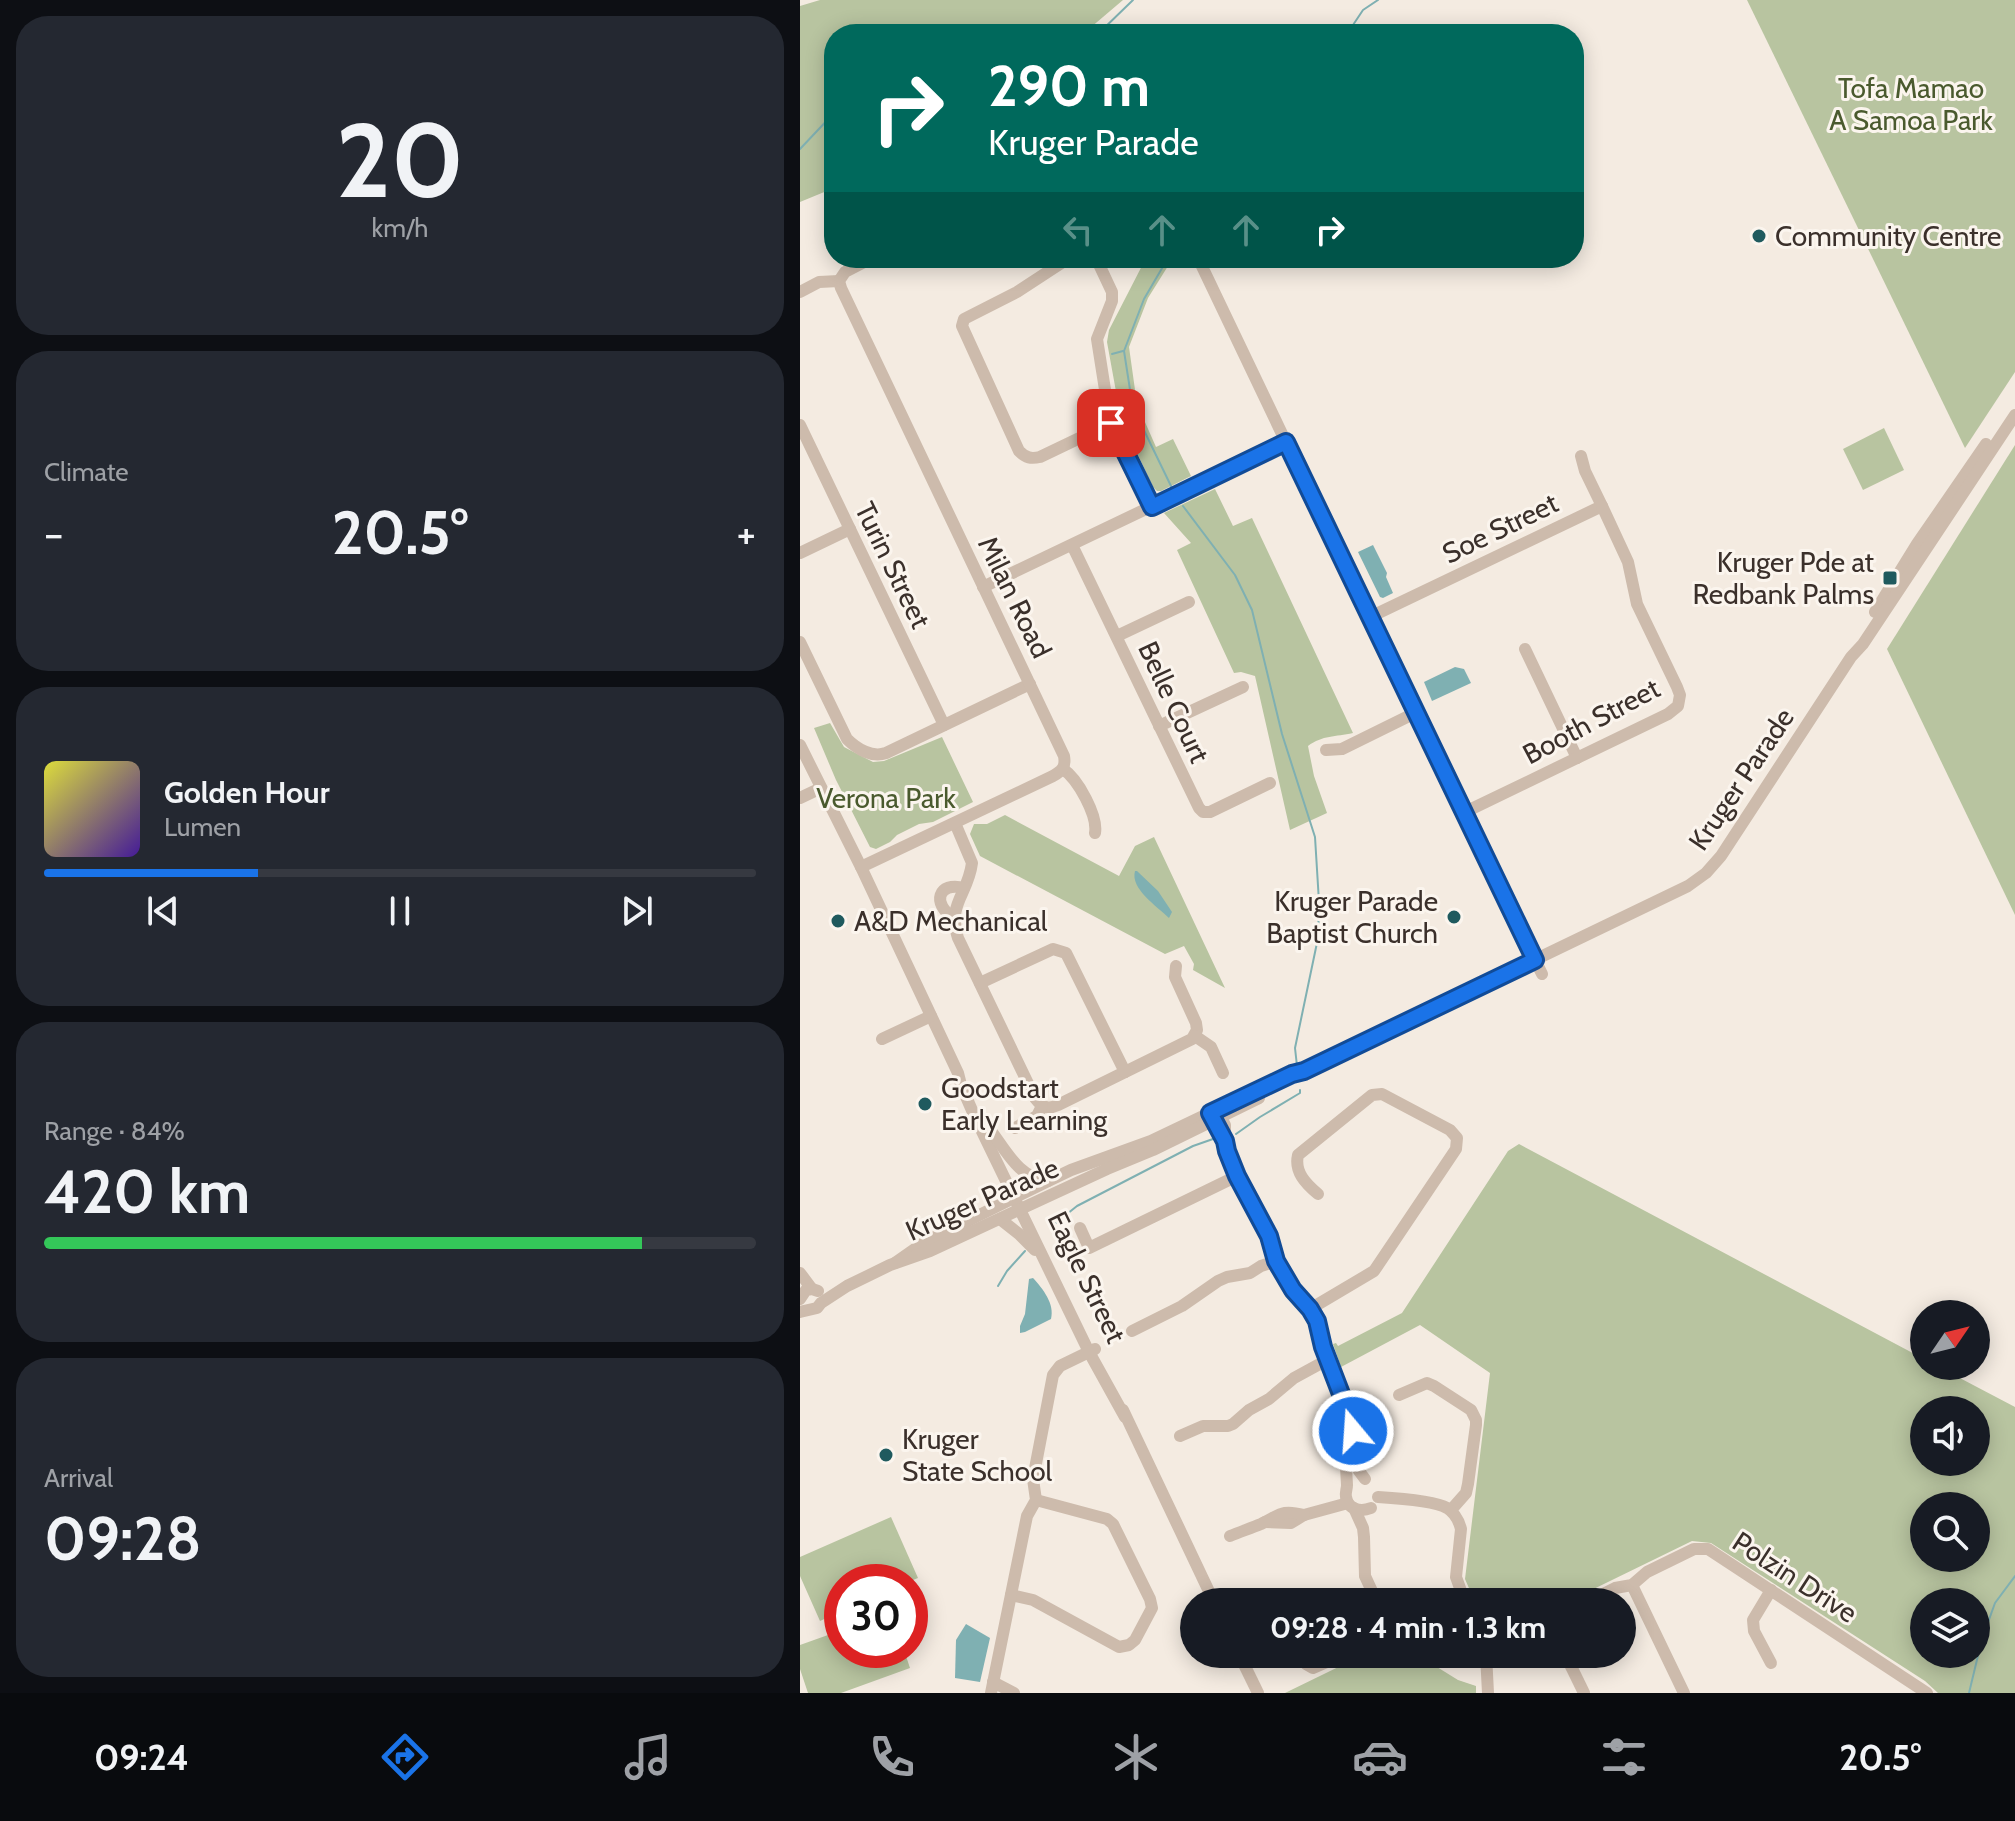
<!DOCTYPE html>
<meta charset="utf-8">
<style>
body{margin:0;font-family:Cabin,sans-serif;background:#242831;color:#f1f3f6;height:100vh;display:flex;flex-direction:column;font-size:30px;white-space:nowrap}
*{box-sizing:border-box;margin:0}
p{font-size:26px;color:#9ea1a6}
.icon{flex:none;width:44px;height:44px;fill:none;stroke:currentColor;stroke-width:2;stroke-linecap:round;stroke-linejoin:round}
.map{position:relative;flex:1;overflow:hidden}
.sheet{display:flex;flex-direction:column;gap:16px;padding:16px;background:#0d0f14;width:800px}
.sheet>*{flex:none}
.top-card{position:absolute;left:24px;top:24px;width:760px;height:244px;border-radius:32px;box-shadow:0 4px 20px #0003;background:#00695c;color:#fff;overflow:hidden}
.needle{width:52px;rotate:55deg}
.buttons{position:absolute;left:1110px;top:1300px;display:grid;gap:16px}
.buttons a{display:grid;place-items:center;width:80px;height:80px;border-radius:50%;background:#171b24;box-shadow:0 4px 20px #0003;font-size:40px}
.speed{position:absolute;left:24px;top:1564px;display:flex;gap:16px;font-size:40px;font-weight:700;text-align:center}
.speed>*{display:grid;place-content:center;width:104px;height:104px;border-radius:50%;background:#171b24;box-shadow:0 4px 20px #0003;line-height:1}
.speed .limit{border:12px solid #d22;background:#fff;color:#111}
.pin{position:absolute;display:grid;place-items:center;width:68px;height:68px;color:#fff;margin:-34px;border-radius:16px;box-shadow:0 4px 12px #0006}
.me{position:absolute;width:88px;margin:-44px;rotate:342deg;stroke-linejoin:round;filter:drop-shadow(0 0 6px #0008)}
.turn{display:flex;align-items:center;gap:28px;height:168px;padding:0 32px;font-size:36px}
.turn .icon{width:104px;height:104px;stroke-width:2.5}
.turn b{display:block;font-size:56px;line-height:68px}
.lanes{display:flex;align-items:center;height:76px;padding:0 32px;background:#0003;justify-content:center;gap:40px;direction:ltr}
.lanes .off{opacity:.35}
.big{font-size:60px;font-weight:700;line-height:1.1}
.sheet .tile{flex:1;display:flex;flex-direction:column;justify-content:center;gap:12px;min-width:0;padding:0 28px;border-radius:32px;background:#242831}
.sheet .dial{align-items:center;gap:0}
.dial b{font-size:104px;line-height:1}
.song{display:flex;align-items:center;gap:24px}
.cover{width:96px;height:96px;border-radius:12px;background:linear-gradient(135deg,hsl(60 70% 55%),hsl(260 70% 35%))}
.played{height:8px;border-radius:4px;background:linear-gradient(90deg,#1a73e8 30%,#363941 30%)}
.keys{display:flex;justify-content:space-around;direction:ltr}
.heat{display:flex;justify-content:space-between;align-items:center;font-size:44px;direction:ltr}
.charge{height:12px;border-radius:6px;background:linear-gradient(90deg,#34c759 84%,#363941 0)}
.trip{position:absolute;left:380px;top:1588px;width:456px;height:80px;border-radius:40px;background:#171b24;box-shadow:0 4px 20px #0003;font-weight:700;line-height:80px;text-align:center}
.tab-bar{display:flex;height:128px;justify-content:space-around;align-items:center;background:#090b0e;color:#9ea1a6}
.tab-bar .icon{width:56px;height:56px}
.tab-bar .selected{color:#1a73e8}
.tab-bar b{font-size:36px;color:#f1f3f6}
main{display:flex;flex:1;min-height:0}
.map>svg:first-child{display:block}
</style>
<main>
<section class="sheet">
<div class="tile dial"><b>20</b><p>km/h</p></div>
<div class="tile"><p>Climate</p>
<div class="heat"><a>−</a><b class="big">20.5°</b><a>+</a></div>
</div>
<div class="tile">
<div class="song"><i class="cover"></i><div><b>Golden Hour</b><p>Lumen</p></div></div>
<div class="played"></div>
<div class="keys"><svg class="icon" aria-label="previous" viewBox="0 0 24 24"><path d="M18 5L8 12l10 7zM5 5v14"/></svg><svg class="icon" aria-label="pause" viewBox="0 0 24 24"><path d="M8 5v14M16 5v14"/></svg><svg class="icon" aria-label="next" viewBox="0 0 24 24"><path d="M6 5l10 7-10 7zM19 5v14"/></svg></div>
</div>
<div class="tile"><p>Range · 84%</p><b class="big">420 km</b><div class="charge"></div></div>
<div class="tile"><p>Arrival</p><b class="big">09:28</b></div>
</section>
<div class="map">
<svg width="1215" height="1693" viewBox="0 0 1215 1693">
<rect width="100%" height="100%" fill="#f4ebe1"/>
<g fill="#b8c4a0" fill-rule="evenodd">
<polygon points="20,0 323,0 283,34 34,34 34,188 0,202 0,6"/>
<polygon points="947,0 1215,0 1215,372 1165,448"/>
<polygon points="346,258 373,258 348,298 329,347 337,404 356,447 373,439 391,476 361,491 357,491 353,487 321,419 307,342 309,330"/>
<polygon points="1084,428 1104,470 1063,490 1043,449"/>
<polygon points="1215,445 1215,915 1087,649"/>
<path d="M415,489L433,526L452,518L553,733C535,737 523,735 508,746L514,776L527,813L490,830L455,676L441,672L434,673L377,550L391,543L364,513Z"/>
<polygon points="30,723 44,747 73,762 84,761 142,737 173,802 133,822 119,824 97,835 90,842 76,849 70,847 36,780 14,728"/>
<polygon points="205,815 319,876 335,846 354,837 425,988 393,970 394,964 384,946 365,954 180,856 170,834 174,824 187,824"/>
<path d="M719,1144L1124,1359V1366H1137L1215,1407V1693H1138L1125,1681L911,1543L892,1541L767,1602H675L665,1579L690,1373L620,1325L541,1367L533,1344L536,1343L538,1346L602,1313L708,1151ZM1124,1410H1176V1462H1124ZM1124,1506H1176V1558H1124ZM1124,1602H1176V1654H1124Z"/>
<polygon points="91,1517 118,1578 108,1582 42,1582 42,1611 20,1621 0,1576 0,1557"/>
<polygon points="42,1630 42,1650 104,1650 110,1668 41,1693 8,1693 0,1669 0,1645"/>
<polygon points="565,1654 616,1654 658,1680 676,1686 676,1693 485,1693"/>
</g>
<g fill="#7fb0b2">
<polygon points="573,545 587,573 586,577 593,593 583,598 580,597 558,552"/>
<polygon points="655,667 664,669 671,683 632,701 624,682"/>
<path d="M335,871H337L358,891L372,912L369,918C357,906 330,889 335,871Z"/>
<path d="M233,1278C243,1289 255,1304 251,1319L225,1332L220,1333V1326L225,1314L229,1279Z"/>
<polygon points="166,1624 190,1638 180,1682 155,1678 156,1640"/>
</g>
<g fill="none" stroke-linecap="round" stroke-linejoin="round">
<g stroke="#7fb0b2" stroke-width="2">
<polyline points="298,34 333,0"/>
<polyline points="547,34 563,10 578,0"/>
<polyline points="0,149 34,113"/>
<polyline points="368,258 344,299 324,351 331,396 339,420 371,486"/>
<polyline points="312,354 323,351"/>
<polyline points="383,506 435,575 452,610 482,734 515,837 519,902 518,938 495,1048 497,1066"/>
<polyline points="436,1134 460,1117 500,1093 500,1090"/>
<polyline points="252,1226 277,1206 393,1146 413,1139"/>
<polyline points="198,1286 207,1271 225,1251"/>
<polyline points="1169,1693 1182,1639 1195,1603 1215,1576"/>
</g>
<g stroke="#cdbbac" stroke-width="12">
<path d="M269,258L217,292L164,319L162,326L219,451C226,458 231,459 240,457L311,423"/>
<polyline points="296,258 312,292 312,301 297,339 309,415 352,507"/>
<polyline points="398,258 622,727 742,974"/>
<polyline points="0,292 19,282 39,281"/>
<polyline points="0,425 144,725"/>
<polyline points="272,545 399,808 403,812 410,812 470,783"/>
<polyline points="0,553 50,529"/>
<polyline points="183,587 486,442"/>
<polyline points="1075,612 1117,544 1186,444"/>
<polyline points="570,617 802,506 785,471 781,456"/>
<polyline points="317,636 389,602"/>
<path d="M0,642L47,739C57,749 72,758 86,753L230,684"/>
<polyline points="725,649 777,758"/>
<polyline points="359,726 443,687"/>
<polyline points="0,745 61,867 158,1073 161,1085 174,1115 289,1352 325,1417"/>
<polyline points="526,750 542,749 615,713"/>
<path d="M263,769C278,779 298,816 295,833"/>
<polyline points="0,798 21,788"/>
<polyline points="663,813 868,714 878,706 880,695 877,687 837,604 828,562 802,506"/>
<path d="M155,823L172,863C168,895 147,903 158,938L235,1098C242,1107 247,1110 258,1105L392,1039L397,1030L396,1023L375,977L376,966"/>
<path d="M61,867L253,776C262,771 266,767 264,756L41,288L39,281L45,272L72,258"/>
<path d="M154,918C131,904 138,881 164,888"/>
<polyline points="180,983 253,949 266,953 325,1072"/>
<polyline points="395,1036 411,1047 423,1073"/>
<polyline points="82,1039 131,1016"/>
<polyline points="418,1112 425,1125 425,1145 429,1157 444,1190 456,1209 469,1236 476,1261 493,1290 510,1309 517,1321 527,1360 550,1419 555,1437 559,1471 565,1479"/>
<path d="M188,1127C205,1148 218,1179 248,1181"/>
<polyline points="215,1128 237,1116 242,1106"/>
<polyline points="200,1219 219,1234 235,1250"/>
<polyline points="280,1228 289,1248 437,1176"/>
<polyline points="95,1263 125,1242 248,1181 271,1170 351,1141 462,1088 492,1074 504,1071 888,886 906,873 921,856 1051,657 1063,644 1215,415"/>
<polyline points="0,1273 12,1289"/>
<polyline points="0,1299 6,1290 12,1289 18,1291"/>
<path d="M510,1309L574,1271L656,1149L657,1138L650,1130L582,1094L572,1095L498,1155C494,1172 506,1184 518,1194"/>
<polyline points="0,1312 17,1308 21,1303 47,1286 90,1265 130,1251 307,1169 353,1150 459,1098"/>
<polyline points="332,1331 382,1306 418,1281 427,1277 450,1273 461,1266 476,1261"/>
<polyline points="599,1395 627,1383 634,1386 671,1410 676,1420 676,1425 668,1484 666,1493 651,1510"/>
<polyline points="323,1410 414,1602"/>
<path d="M551,1434C544,1452 546,1466 547,1485C547,1489 545,1493 546,1497C548,1510 561,1512 571,1508"/>
<polyline points="380,1436 403,1426 428,1426 433,1424 449,1410 469,1399 494,1378 527,1360"/>
<path d="M578,1497C594,1498 635,1501 647,1508C655,1513 659,1521 661,1529L656,1577L665,1602"/>
<polyline points="554,1508 563,1528 564,1537 565,1576 577,1602"/>
<polyline points="465,1522 491,1523 504,1515 548,1503"/>
<path d="M430,1536C440,1532 451,1528 461,1524C480,1515 481,1509 504,1515"/>
<polyline points="832,1585 884,1693"/>
<polyline points="971,1590 953,1620 954,1631 971,1663"/>
<polyline points="211,1595 233,1600 319,1647 329,1645 335,1640 352,1608 350,1599 313,1524 307,1519 236,1500"/>
<polyline points="787,1602 815,1588 832,1585 847,1572 894,1549 908,1549 1127,1693"/>
<polyline points="439,1654 458,1693"/>
<polyline points="500,1654 506,1664 513,1668 545,1654"/>
<polyline points="686,1654 688,1693"/>
<polyline points="765,1654 784,1693"/>
<polyline points="193,1682 214,1693"/>
<polyline points="191,1693 227,1516 236,1500 233,1479 253,1375 260,1366 295,1349"/>
</g>
</g>
<g fill="none" stroke-linecap="round" stroke-linejoin="round">
<defs>
<polyline id="route" points="311,423 352,507 486,442 735,960 504,1071 492,1074 410,1113 425,1141 427,1151 437,1176 469,1236 476,1261 493,1290 510,1309 517,1321 523,1347 546,1407 553,1431"/>
</defs>
<use href="#route" stroke="#114b97" stroke-width="20"/>
<use href="#route" stroke="#1a73e8" stroke-width="14"/>
</g>
<g fill="#1f5a5e" stroke="#fbf5ee" stroke-width="3">
<circle cx="959" cy="236" r="8"/>
<rect x="1082" y="570" width="16" height="16" rx="4"/>
<circle cx="654" cy="917" r="8"/>
<circle cx="38" cy="921" r="8"/>
<circle cx="125" cy="1104" r="8"/>
<circle cx="86" cy="1455" r="8"/>
</g>
<g text-anchor="middle" stroke-width="6" stroke-linejoin="round" paint-order="stroke">
<g font-size="28" fill="#4a5a2e" stroke="#fbf5ee">
<text x="1111" y="98">Tofa Mamao<tspan x="1111" dy="32">A Samoa Park</tspan></text>
<text x="86" y="808">Verona Park</text>
</g>
<g font-size="28" fill="#3b302b" stroke="#fbf5ee" text-anchor="start">
<text x="975" y="246">Community Centre</text>
<text x="1074" y="572" text-anchor="end">Kruger Pde at<tspan x="1074" dy="32">Redbank Palms</tspan></text>
<text x="638" y="911" text-anchor="end">Kruger Parade<tspan x="638" dy="32">Baptist Church</tspan></text>
<text x="54" y="931">A&amp;D Mechanical</text>
<text x="141" y="1098">Goodstart<tspan x="141" dy="32">Early Learning</tspan></text>
<text x="102" y="1449">Kruger<tspan x="102" dy="32">State School</tspan></text>
</g>
<g font-size="28" fill="#3b302b" stroke="#fbf5ee">
<text transform="translate(700 528) rotate(-26)" y="10">Soe Street</text>
<text transform="translate(93 565) rotate(64)" y="10">Turin Street</text>
<text transform="translate(215 597) rotate(64)" y="10">Milan Road</text>
<text transform="translate(374 702) rotate(65)" y="10">Belle Court</text>
<text transform="translate(791 721) rotate(-28)" y="10">Booth Street</text>
<text transform="translate(941 779) rotate(-56)" y="10">Kruger Parade</text>
<text transform="translate(182 1199) rotate(-24)" y="10">Kruger Parade</text>
<text transform="translate(287 1277) rotate(64)" y="10">Eagle Street</text>
<text transform="translate(995 1577) rotate(33)" y="10">Polzin Drive</text>
</g>
</g>
</svg>
<div class="buttons">
<a><svg class="needle" viewBox="-14 -14 28 28"><path d="M0-13l5 13h-10z" fill="#e53935"/><path d="M0 13l5-13h-10z" fill="#9ea1a6"/></svg></a>
<a><svg class="icon" aria-label="sound" viewBox="0 0 24 24"><path d="M4 9h4l5-4v14l-5-4H4zM17 9q2 3 0 6"/></svg></a>
<a><svg class="icon" aria-label="search" viewBox="0 0 24 24"><circle cx="10" cy="10" r="6"/><path d="M15 15l6 6"/></svg></a>
<a><svg class="icon" aria-label="layers" viewBox="0 0 24 24"><path d="M12 4l9 5-9 5-9-5zM3 14l9 5 9-5"/></svg></a>
</div>
<div class="speed"><div class="limit">30</div></div>
<div class="pin" style="left:311px;top:423px;background:#d93025"><svg class="icon" aria-label="arrive" viewBox="0 0 24 24"><path d="M6 21V4h12l-3 4 3 4H6"/></svg></div>
<svg class="me" style="left:553px;top:1431px" viewBox="-20 -20 40 40"><circle r="17" fill="#1a73e8" stroke="#fff" stroke-width="3"/><path d="M0-11L8 9 0 5-8 9z" fill="#fff"/></svg>
<div class="trip">09:28 · 4 min · 1.3 km</div>
<div class="top-card">
<div class="turn"><svg class="icon" aria-label="right" viewBox="0 0 24 24"><path d="M7 20v-9h11M14 6l5 5-5 5"/></svg><div><b>290 m</b>Kruger Parade</div></div>
<div class="lanes"><svg class="icon off" aria-label="left" viewBox="0 0 24 24"><path d="M17 20v-9H6M10 6l-5 5 5 5"/></svg><svg class="icon off" aria-label="ahead" viewBox="0 0 24 24"><path d="M12 20V5M6 11l6-6 6 6"/></svg><svg class="icon off" aria-label="ahead" viewBox="0 0 24 24"><path d="M12 20V5M6 11l6-6 6 6"/></svg><svg class="icon" aria-label="right" viewBox="0 0 24 24"><path d="M7 20v-9h11M14 6l5 5-5 5"/></svg></div>
</div>
</div>
</main>
<nav class="tab-bar">
<b>09:24</b>
<svg class="icon selected" aria-label="directions" viewBox="0 0 24 24"><path d="M12 3l9 9-9 9-9-9zM9 14v-3h6M13 9l2 2-2 2"/></svg>
<svg class="icon" aria-label="music" viewBox="0 0 24 24"><path d="M9 18V5l10-2v13"/><circle cx="6" cy="18" r="3"/><circle cx="16" cy="16" r="3"/></svg>
<svg class="icon" aria-label="phone" viewBox="0 0 24 24"><path d="M5 4h4l2 5-3 2q2 4 5 5l2-3 5 2v4C11 20 4 13 5 4z"/></svg>
<svg class="icon" aria-label="climate" viewBox="0 0 24 24"><path d="M12 3v18M4 7l16 10M4 17L20 7"/></svg>
<svg class="icon" aria-label="car" viewBox="0 0 24 24"><path d="M5 17H2v-5l4-1 3-4h7l3 4 3 1v5h-3M9 17h6M6 11h13"/><circle cx="7" cy="17" r="2"/><circle cx="17" cy="17" r="2"/></svg>
<svg class="icon" aria-label="filters" viewBox="0 0 24 24"><path d="M4 7h16M4 17h16"/><circle cx="9" cy="7" r="2"/><circle cx="15" cy="17" r="2"/></svg>
<b>20.5°</b>
</nav>
